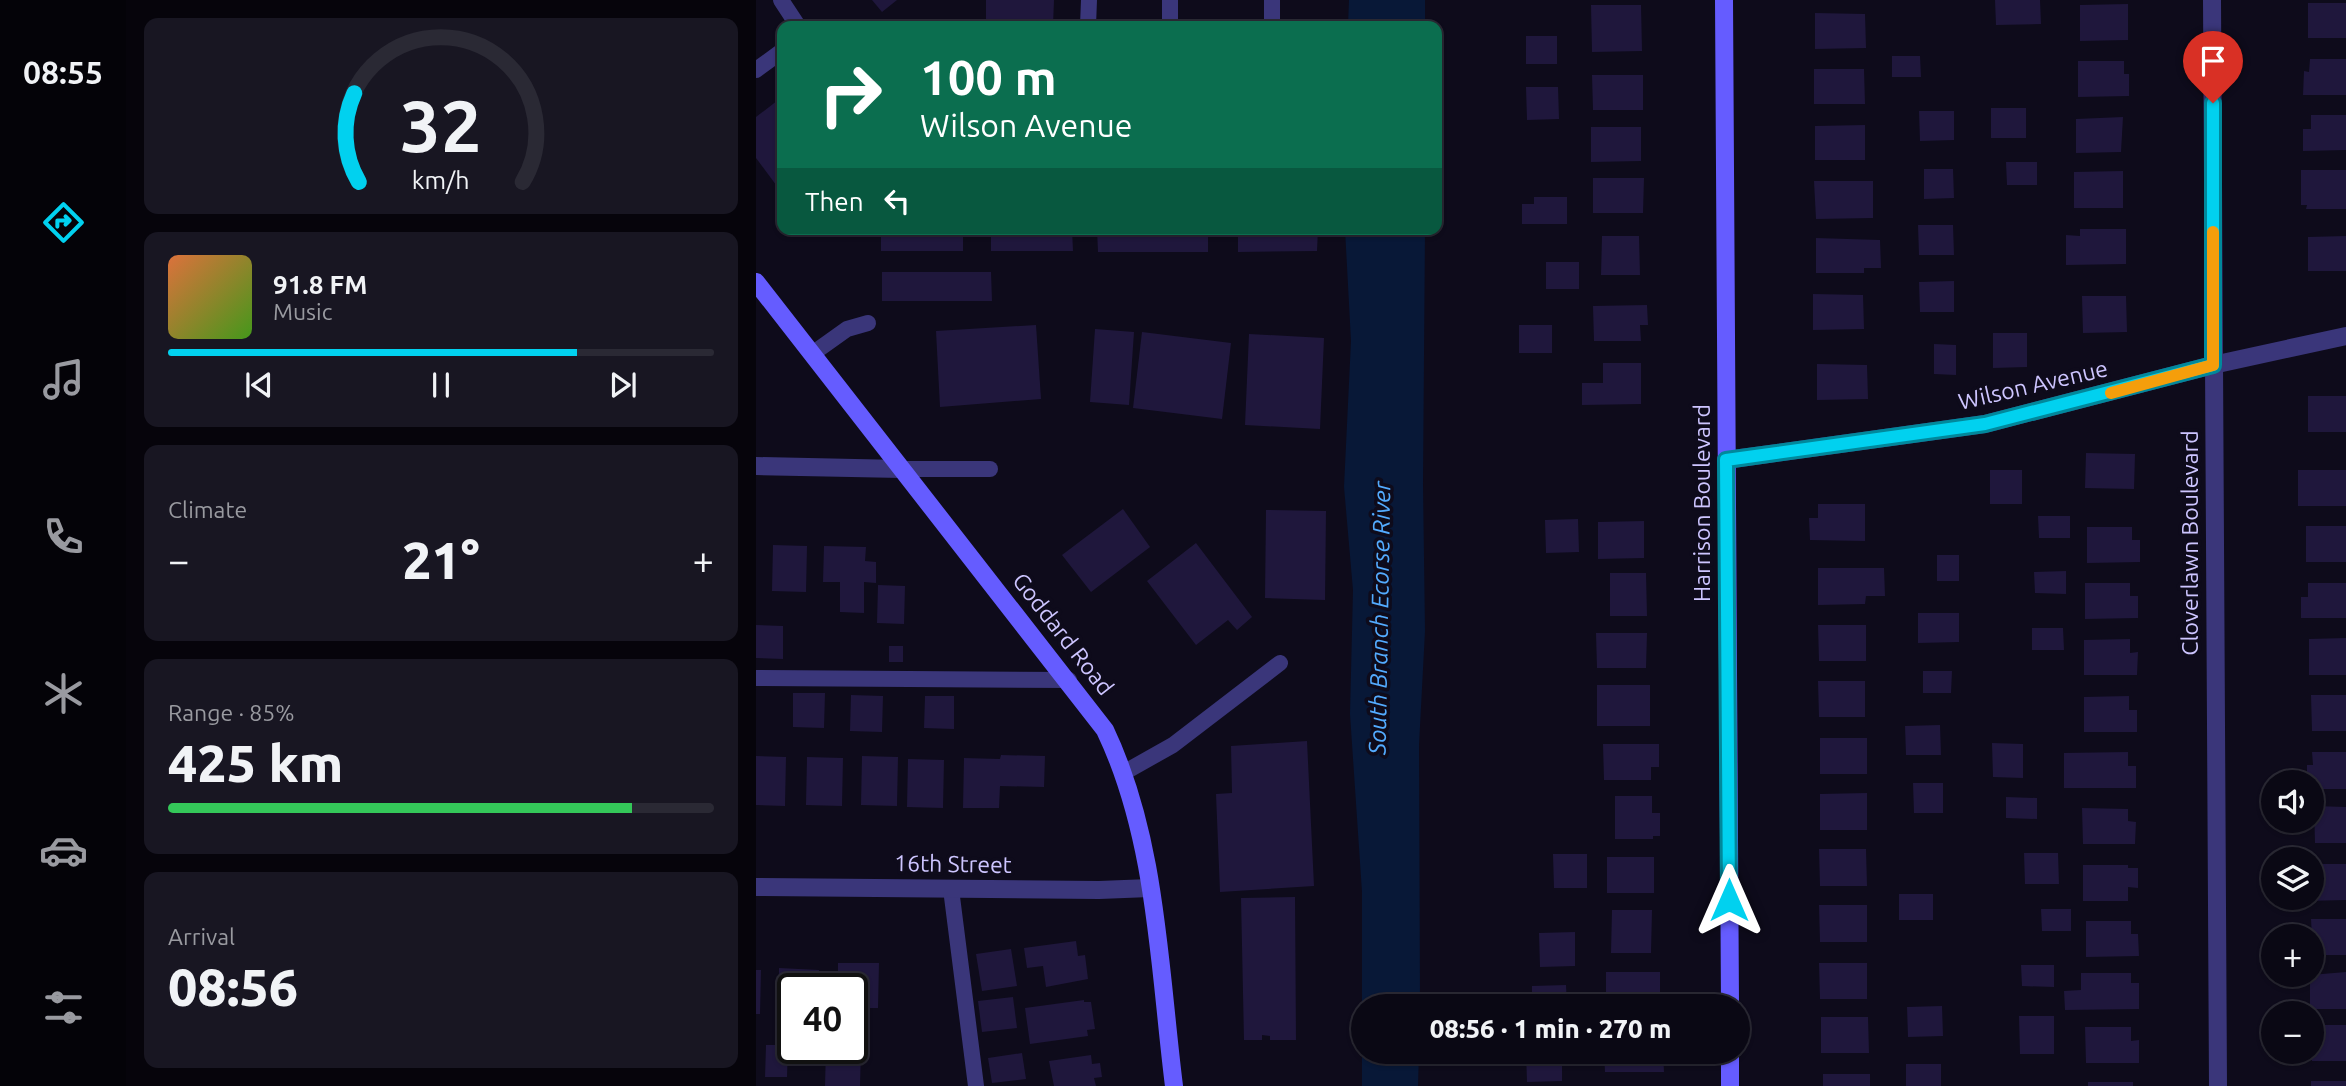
<!DOCTYPE html>
<meta charset="utf-8">
<style>
body{margin:0;font-family:Ubuntu,sans-serif;background:#181622;color:#f1f3f6;height:100vh;display:flex;flex-direction:column;font-size:26px;white-space:nowrap}
*{box-sizing:border-box;margin:0}
p{font-size:23px;color:#999aa0}
.icon{flex:none;width:38px;height:38px;fill:none;stroke:currentColor;stroke-width:2;stroke-linecap:round;stroke-linejoin:round}
.map{position:relative;flex:1;overflow:hidden}
.drawer{display:flex;flex-direction:column;gap:18px;padding:18px;background:#06040b;width:630px}
.drawer>*{flex:none}
.top-card{position:absolute;left:21px;top:21px;width:665px;height:214px;border-radius:14px;box-shadow:0 2px 5px #0004,0 0 0 2px #2a2934;background:#0b6e4f;color:#fff;overflow:hidden}
.buttons{position:absolute;left:1505px;top:770px;display:grid;gap:14px}
.buttons a{display:grid;place-items:center;width:63px;height:63px;border-radius:50%;background:#0a0814;box-shadow:0 2px 5px #0004,0 0 0 2px #2a2934;font-size:35px}
.speed{position:absolute;left:21px;top:973px;display:flex;gap:14px;font-size:35px;font-weight:700;text-align:center}
.speed>*{display:grid;place-content:center;width:91px;height:91px;border-radius:50%;background:#0a0814;box-shadow:0 2px 5px #0004,0 0 0 2px #2a2934;line-height:1}
.speed .limit{border:4px solid #111;border-radius:10px;background:#fff;color:#111}
.pin{position:absolute;display:grid;place-items:center;width:60px;height:60px;color:#fff;margin:-72px -30px;border-radius:50% 50% 50% 0;rotate:-45deg;box-shadow:0 0 7px #0007}
.pin .icon{rotate:45deg}
.me{position:absolute;width:77px;margin:-38px;rotate:0deg;stroke-linejoin:round;filter:drop-shadow(0 0 5px #0008)}
.turn{display:flex;align-items:center;gap:24px;height:147px;padding:0 28px;font-size:32px}
.turn .icon{width:91px;height:91px;stroke-width:2.5}
.turn b{display:block;font-size:49px;line-height:60px}
.then{display:flex;align-items:center;height:66px;padding:0 28px;background:#0003;gap:14px;font-size:26px}
.big{font-size:52px;font-weight:800;line-height:1.1}
.drawer .tile{flex:1;display:flex;flex-direction:column;justify-content:center;gap:10px;min-width:0;padding:0 24px;border-radius:14px;background:#181622}
.drawer .dial{align-items:center;gap:0}
.dial svg{height:182px;overflow:visible;fill:none;stroke:#2a2934;stroke-width:7;stroke-linecap:round;text-anchor:middle}
.dial text{fill:#f1f3f6;stroke:none}
.song{display:flex;align-items:center;gap:21px}
.cover{width:84px;height:84px;border-radius:10px;background:linear-gradient(135deg,hsl(20 70% 55%),hsl(100 70% 35%))}
.played{height:7px;border-radius:4px;background:linear-gradient(90deg,#01d1ef 75%,#2a2934 75%)}
.keys{display:flex;justify-content:space-around;direction:ltr}
.heat{display:flex;justify-content:space-between;align-items:center;font-size:38px;direction:ltr}
.charge{height:10px;border-radius:5px;background:linear-gradient(90deg,#34c759 85%,#2a2934 0)}
.trip{position:absolute;left:595px;top:994px;width:399px;height:70px;border-radius:35px;background:#0a0814;box-shadow:0 2px 5px #0004,0 0 0 2px #2a2934;font-weight:800;line-height:70px;text-align:center}
main{display:flex;flex:1;min-height:0}
.tab-bar{display:flex;flex-direction:column;width:126px;justify-content:space-around;align-items:center;background:#040308;color:#999aa0}
.tab-bar .icon{width:49px;height:49px}
.tab-bar .on{color:#01d1ef}
.tab-bar b{font-size:32px;color:#f1f3f6}
.map>svg:first-child{display:block}
</style>
<main>
<nav class="tab-bar">
<b>08:55</b>
<svg class="icon on" aria-label="directions" viewBox="0 0 24 24"><path d="M12 3l9 9-9 9-9-9zM9 14v-3h6M13 9l2 2-2 2"/></svg>
<svg class="icon" aria-label="music" viewBox="0 0 24 24"><path d="M9 18V5l10-2v13"/><circle cx="6" cy="18" r="3"/><circle cx="16" cy="16" r="3"/></svg>
<svg class="icon" aria-label="phone" viewBox="0 0 24 24"><path d="M5 4h4l2 5-3 2q2 4 5 5l2-3 5 2v4C11 20 4 13 5 4z"/></svg>
<svg class="icon" aria-label="climate" viewBox="0 0 24 24"><path d="M12 3v18M4 7l16 10M4 17L20 7"/></svg>
<svg class="icon" aria-label="car" viewBox="0 0 24 24"><path d="M5 17H2v-5l4-1 3-4h7l3 4 3 1v5h-3M9 17h6M6 11h13"/><circle cx="7" cy="17" r="2"/><circle cx="17" cy="17" r="2"/></svg>
<svg class="icon" aria-label="filters" viewBox="0 0 24 24"><path d="M4 7h16M4 17h16"/><circle cx="9" cy="7" r="2"/><circle cx="15" cy="17" r="2"/></svg>
</nav>
<section class="drawer">
<div class="tile dial"><svg viewBox="0 0 100 80">
<path d="M14 69A42 42 0 1 1 86 69"/>
<path d="M14 69A42 42 0 0 1 12 30" stroke="#01d1ef"/>
<text x="50" y="56" font-size="32" font-weight="700">32</text>
<text x="50" y="72" font-size="11">km/h</text>
</svg></div>
<div class="tile">
<div class="song"><i class="cover"></i><div><b>91.8 FM</b><p>Music</p></div></div>
<div class="played"></div>
<div class="keys"><svg class="icon" aria-label="previous" viewBox="0 0 24 24"><path d="M18 5L8 12l10 7zM5 5v14"/></svg><svg class="icon" aria-label="pause" viewBox="0 0 24 24"><path d="M8 5v14M16 5v14"/></svg><svg class="icon" aria-label="next" viewBox="0 0 24 24"><path d="M6 5l10 7-10 7zM19 5v14"/></svg></div>
</div>
<div class="tile"><p>Climate</p>
<div class="heat"><a>−</a><b class="big">21°</b><a>+</a></div>
</div>
<div class="tile"><p>Range · 85%</p><b class="big">425 km</b><div class="charge"></div></div>
<div class="tile"><p>Arrival</p><b class="big">08:56</b></div>
</section>
<div class="map">
<svg width="1590" height="1086" viewBox="0 0 1590 1086">
<rect width="100%" height="100%" fill="#0e0b1b"/>
<g fill="#081837">
<polygon points="593,0 669,0 669,26 592,26"/>
<polygon points="589,229 669,229 667,484 669,631 663,745 664,1006 607,1006 607,1052 663,1052 662,1086 606,1086 606,892 594,714 597,590 588,487 595,341"/>
</g>
<g fill="#1f173c">
<polygon points="116,0 141,0 126,12"/>
<polygon points="230,0 298,0 297,26 230,26"/>
<polygon points="1239,0 1284,0 1285,24 1240,25"/>
<rect x="1552" y="3" width="38" height="35"/>
<polygon points="1372,4 1372,40 1324,41 1324,5"/>
<polygon points="835,5 885,5 886,51 836,52"/>
<polygon points="1059,13 1109,14 1110,48 1059,49"/>
<rect x="770" y="36" width="31" height="28"/>
<polygon points="1136,56 1164,56 1165,77 1136,77"/>
<polygon points="1554,59 1590,59 1590,95 1547,95 1548,71 1553,72"/>
<polygon points="1322,61 1368,61 1368,74 1373,74 1373,96 1322,97"/>
<polygon points="1058,69 1108,69 1109,104 1058,104"/>
<polygon points="836,75 887,75 887,110 837,110"/>
<polygon points="770,87 802,87 803,119 771,120"/>
<polygon points="26,97 26,193 0,158 0,117"/>
<rect x="1235" y="108" width="35" height="30"/>
<polygon points="1163,111 1198,111 1198,140 1164,141"/>
<polygon points="1555,115 1590,115 1590,150 1547,151 1547,129 1555,129"/>
<polygon points="1367,117 1365,152 1320,153 1320,119"/>
<polygon points="1109,125 1109,160 1059,160 1059,126"/>
<polygon points="835,127 885,127 885,161 835,162"/>
<polygon points="1250,162 1281,162 1281,185 1251,185"/>
<polygon points="1168,169 1197,169 1198,198 1168,199"/>
<polygon points="1545,170 1590,170 1590,209 1550,209 1551,205 1545,205"/>
<polygon points="1367,171 1367,208 1318,208 1318,172"/>
<polygon points="837,178 888,178 887,213 837,213"/>
<polygon points="1058,181 1117,181 1117,218 1060,219"/>
<polygon points="778,197 811,197 811,224 766,224 766,204 778,204"/>
<polygon points="1162,225 1197,225 1198,255 1163,255"/>
<rect x="125" y="229" width="82" height="22"/>
<polygon points="235,229 316,229 317,251 235,251"/>
<polygon points="341,229 452,229 452,252 342,252"/>
<polygon points="482,229 562,229 561,251 482,252"/>
<polygon points="1324,229 1370,229 1370,264 1310,265 1310,235 1324,236"/>
<polygon points="846,236 883,236 884,275 845,275"/>
<polygon points="1590,236 1590,271 1552,271 1552,237"/>
<polygon points="1060,238 1124,240 1125,268 1108,268 1108,273 1060,273"/>
<rect x="790" y="262" width="33" height="27"/>
<polygon points="126,272 235,272 236,301 126,301"/>
<polygon points="1198,281 1198,312 1164,312 1163,282"/>
<polygon points="1057,294 1107,295 1108,329 1057,330"/>
<polygon points="1326,296 1370,296 1371,332 1327,333"/>
<polygon points="891,305 892,325 884,325 885,341 838,341 837,306"/>
<polygon points="280,325 285,399 184,407 180,331"/>
<rect x="763" y="325" width="33" height="28"/>
<polygon points="339,329 378,332 373,405 334,402"/>
<polygon points="386,332 475,343 466,419 377,408"/>
<polygon points="1237,333 1271,333 1271,367 1237,368"/>
<polygon points="493,334 568,338 564,429 489,425"/>
<polygon points="1178,344 1200,345 1200,375 1178,374"/>
<polygon points="847,363 885,363 885,404 826,405 826,383 847,383"/>
<polygon points="1061,364 1111,365 1112,399 1061,400"/>
<rect x="1552" y="396" width="38" height="36"/>
<polygon points="1330,453 1379,454 1378,489 1329,488"/>
<rect x="1234" y="470" width="32" height="34"/>
<rect x="1542" y="470" width="48" height="36"/>
<polygon points="1062,504 1109,504 1109,541 1054,540 1053,518 1062,518"/>
<polygon points="367,509 394,547 335,592 306,555"/>
<polygon points="510,510 570,511 569,600 509,598"/>
<polygon points="1282,516 1314,516 1314,538 1283,538"/>
<polygon points="822,519 823,552 790,553 789,520"/>
<polygon points="888,521 888,558 842,559 842,522"/>
<rect x="1550" y="526" width="40" height="36"/>
<polygon points="1331,527 1376,527 1376,540 1384,540 1384,562 1331,563"/>
<polygon points="440,543 496,617 481,630 472,620 440,645 391,581"/>
<polygon points="17,545 51,546 50,592 16,591"/>
<polygon points="68,546 110,547 109,561 120,562 120,583 108,582 108,613 84,612 84,582 67,582"/>
<rect x="1181" y="555" width="22" height="26"/>
<polygon points="1062,568 1128,568 1129,596 1110,596 1109,604 1062,605"/>
<polygon points="1310,571 1310,594 1279,593 1278,572"/>
<polygon points="854,573 890,573 891,616 854,616"/>
<polygon points="1329,583 1374,583 1374,596 1382,596 1382,618 1329,619"/>
<polygon points="1552,583 1590,583 1590,618 1545,618 1545,597 1552,597"/>
<polygon points="122,585 149,586 148,624 121,623"/>
<polygon points="1162,613 1203,613 1203,642 1162,643"/>
<polygon points="0,625 27,626 27,659 0,658"/>
<polygon points="1062,625 1110,625 1110,661 1063,661"/>
<polygon points="1276,628 1307,628 1308,650 1276,650"/>
<polygon points="840,633 891,633 890,668 841,668"/>
<polygon points="1590,638 1590,675 1553,675 1553,639"/>
<polygon points="1374,639 1374,653 1382,652 1381,675 1328,675 1328,640"/>
<rect x="133" y="646" width="14" height="16"/>
<polygon points="1167,671 1196,671 1195,693 1167,693"/>
<polygon points="1062,681 1109,681 1109,717 1063,717"/>
<rect x="841" y="685" width="53" height="41"/>
<polygon points="37,693 69,693 68,728 37,727"/>
<polygon points="95,695 127,696 126,732 94,731"/>
<polygon points="1555,695 1590,695 1590,731 1556,731"/>
<polygon points="169,696 198,696 198,729 168,728"/>
<polygon points="1373,696 1373,710 1381,710 1381,732 1328,732 1328,697"/>
<polygon points="1184,725 1185,755 1150,755 1149,726"/>
<rect x="1064" y="738" width="47" height="36"/>
<polygon points="551,741 558,886 464,892 460,794 476,793 475,746"/>
<polygon points="1236,743 1267,744 1267,778 1237,777"/>
<polygon points="847,744 903,744 903,767 895,767 895,780 848,780"/>
<polygon points="1372,752 1372,766 1380,766 1380,788 1308,788 1308,753"/>
<polygon points="1556,752 1590,752 1590,789 1556,789 1556,782 1551,782 1551,765 1557,765"/>
<polygon points="245,755 289,756 288,787 244,786 243,808 207,808 208,758 244,759"/>
<polygon points="0,756 30,757 29,806 0,805"/>
<polygon points="106,756 142,757 141,806 105,805"/>
<polygon points="51,757 87,758 86,806 50,805"/>
<polygon points="152,759 188,760 187,808 151,807"/>
<polygon points="1157,783 1187,783 1187,813 1158,813"/>
<polygon points="1111,793 1111,830 1064,830 1064,794"/>
<polygon points="859,796 896,796 896,813 904,813 904,836 897,836 897,839 859,839"/>
<polygon points="1250,797 1281,798 1281,819 1250,818"/>
<polygon points="1558,806 1590,807 1590,843 1559,843"/>
<polygon points="1326,808 1372,809 1372,821 1380,822 1379,844 1327,844"/>
<polygon points="1063,849 1110,849 1111,886 1064,886"/>
<polygon points="1268,853 1302,853 1303,884 1269,884"/>
<polygon points="797,854 831,854 831,888 798,888"/>
<rect x="851" y="857" width="47" height="36"/>
<polygon points="1557,864 1590,864 1590,900 1549,901 1549,898 1556,898"/>
<polygon points="1327,865 1372,865 1372,868 1382,868 1382,888 1372,887 1372,901 1327,901"/>
<rect x="1143" y="894" width="34" height="26"/>
<polygon points="539,897 540,1040 514,1040 514,1036 506,1035 506,1040 488,1040 485,898"/>
<polygon points="1063,905 1111,905 1111,942 1064,942"/>
<polygon points="1285,909 1315,909 1315,931 1286,931"/>
<polygon points="856,910 896,910 895,953 855,953"/>
<polygon points="1555,919 1590,919 1590,955 1557,955"/>
<polygon points="1330,921 1375,921 1375,934 1382,934 1383,956 1330,957"/>
<polygon points="819,932 819,966 784,967 783,933"/>
<polygon points="320,941 322,956 329,955 332,979 290,987 287,966 271,968 268,948"/>
<polygon points="255,949 261,986 226,991 220,954"/>
<polygon points="82,963 123,963 122,1008 96,1008 96,989 82,989"/>
<polygon points="1063,963 1111,963 1111,999 1064,999"/>
<polygon points="1265,965 1298,965 1298,987 1266,986"/>
<polygon points="23,968 63,970 63,989 37,989 37,1029 22,1029"/>
<polygon points="0,970 5,970 4,1014 0,1014"/>
<polygon points="850,972 904,972 904,992 897,992 897,1006 850,1006"/>
<polygon points="1590,972 1590,1009 1554,1009 1554,975"/>
<polygon points="1325,973 1375,973 1375,983 1383,983 1383,1009 1309,1010 1308,991 1325,990"/>
<polygon points="810,985 811,1006 776,1006 776,986"/>
<polygon points="257,997 261,1028 226,1032 222,1001"/>
<polygon points="328,1000 328,1002 335,1002 339,1029 331,1030 332,1036 274,1044 269,1008"/>
<polygon points="1186,1006 1187,1036 1152,1037 1151,1007"/>
<polygon points="1263,1016 1298,1016 1298,1054 1264,1054"/>
<polygon points="1065,1017 1112,1017 1113,1053 1065,1053"/>
<rect x="1556" y="1025" width="34" height="36"/>
<polygon points="1329,1027 1375,1027 1375,1041 1383,1040 1383,1063 1330,1063"/>
<polygon points="10,1045 32,1045 31,1077 9,1077"/>
<polygon points="70,1048 105,1049 104,1086 69,1086"/>
<polygon points="770,1052 806,1052 806,1081 771,1082"/>
<polygon points="862,1052 907,1052 908,1072 849,1072 848,1053"/>
<polygon points="266,1053 270,1079 236,1083 232,1058"/>
<polygon points="335,1055 336,1064 344,1063 346,1077 338,1078 340,1086 298,1086 293,1061"/>
<rect x="1150" y="1064" width="35" height="22"/>
<rect x="1067" y="1074" width="47" height="12"/>
<rect x="1555" y="1081" width="35" height="5"/>
<rect x="1332" y="1082" width="45" height="4"/>
</g>
<g fill="none" stroke-linecap="round" stroke-linejoin="round">
<g stroke="#3a367a" stroke-width="16">
<polyline points="25,0 42,26"/>
<polyline points="332,26 333,0"/>
<polyline points="414,26 414,0"/>
<polyline points="516,26 516,0"/>
<polyline points="0,70 26,51"/>
<polyline points="56,354 91,329 112,323"/>
<polyline points="146,469 234,469"/>
<polyline points="0,678 313,680"/>
<polyline points="369,772 417,745 524,663"/>
<polyline points="195,889 220,1086"/>
</g>
<g stroke="#3a367a" stroke-width="18">
<polyline points="1456,0 1462,1086"/>
<polyline points="970,460 1229,424 1457,365 1590,336"/>
<polyline points="0,466 146,469"/>
<polyline points="0,887 343,890 394,888"/>
</g>
<g stroke="#655cff" stroke-width="18">
<polyline points="968,0 974,1006"/>
<path d="M0,282L349,730C401,839 403,967 418,1086"/>
<polyline points="974,1052 974,1086"/>
</g>
</g>
<g fill="none" stroke-linecap="round" stroke-linejoin="round">
<defs>
<polyline id="route" points="973,900 970,460 1229,424 1457,365 1457,103"/>
</defs>
<use href="#route" stroke="#01889b" stroke-width="18"/>
<use href="#route" stroke="#01d1ef" stroke-width="12"/>
<polyline stroke="#f59e0b" stroke-width="12" points="1355,393 1457,365 1457,232"/>
</g>
<g text-anchor="middle" stroke-width="7" stroke-linejoin="round" paint-order="stroke">
<g font-size="23" fill="#cdc5ff" stroke="#0e0b1b">
<text transform="translate(1277 385) rotate(-13)" y="8">Wilson Avenue</text>
<text transform="translate(946 503) rotate(-90)" y="8">Harrison Boulevard</text>
<text transform="translate(1434 543) rotate(-90)" y="8">Cloverlawn Boulevard</text>
<text transform="translate(307 634) rotate(52)" y="8">Goddard Road</text>
<text transform="translate(197 864) rotate(1)" y="8">16th Street</text>
</g>
<g font-size="24" font-style="italic" fill="#53abff" stroke="#0e0b1b">
<text transform="translate(624 618) rotate(-89)" y="8">South Branch Ecorse River</text>
</g>
</g>
</svg>
<div class="buttons">
<a><svg class="icon" aria-label="sound" viewBox="0 0 24 24"><path d="M4 9h4l5-4v14l-5-4H4zM17 9q2 3 0 6"/></svg></a>
<a><svg class="icon" aria-label="layers" viewBox="0 0 24 24"><path d="M12 4l9 5-9 5-9-5zM3 14l9 5 9-5"/></svg></a>
<a>+</a>
<a>−</a>
</div>
<div class="speed"><div class="limit">40</div></div>
<div class="pin" style="left:1457px;top:103px;background:#d93025"><svg class="icon" aria-label="arrive" viewBox="0 0 24 24"><path d="M6 21V4h12l-3 4 3 4H6"/></svg></div>
<svg class="me" style="left:973px;top:900px" viewBox="-20 -20 40 40"><path d="M0-17L14 15 0 8-14 15z" fill="#01d1ef" stroke="#fff" stroke-width="4"/></svg>
<div class="trip">08:56 · 1 min · 270 m</div>
<div class="top-card">
<div class="turn"><svg class="icon" aria-label="right" viewBox="0 0 24 24"><path d="M7 20v-9h11M14 6l5 5-5 5"/></svg><div><b>100 m</b>Wilson Avenue</div></div>
<div class="then">Then<svg class="icon" aria-label="left" viewBox="0 0 24 24"><path d="M17 20v-9H6M10 6l-5 5 5 5"/></svg></div>
</div>
</div>
</main>
